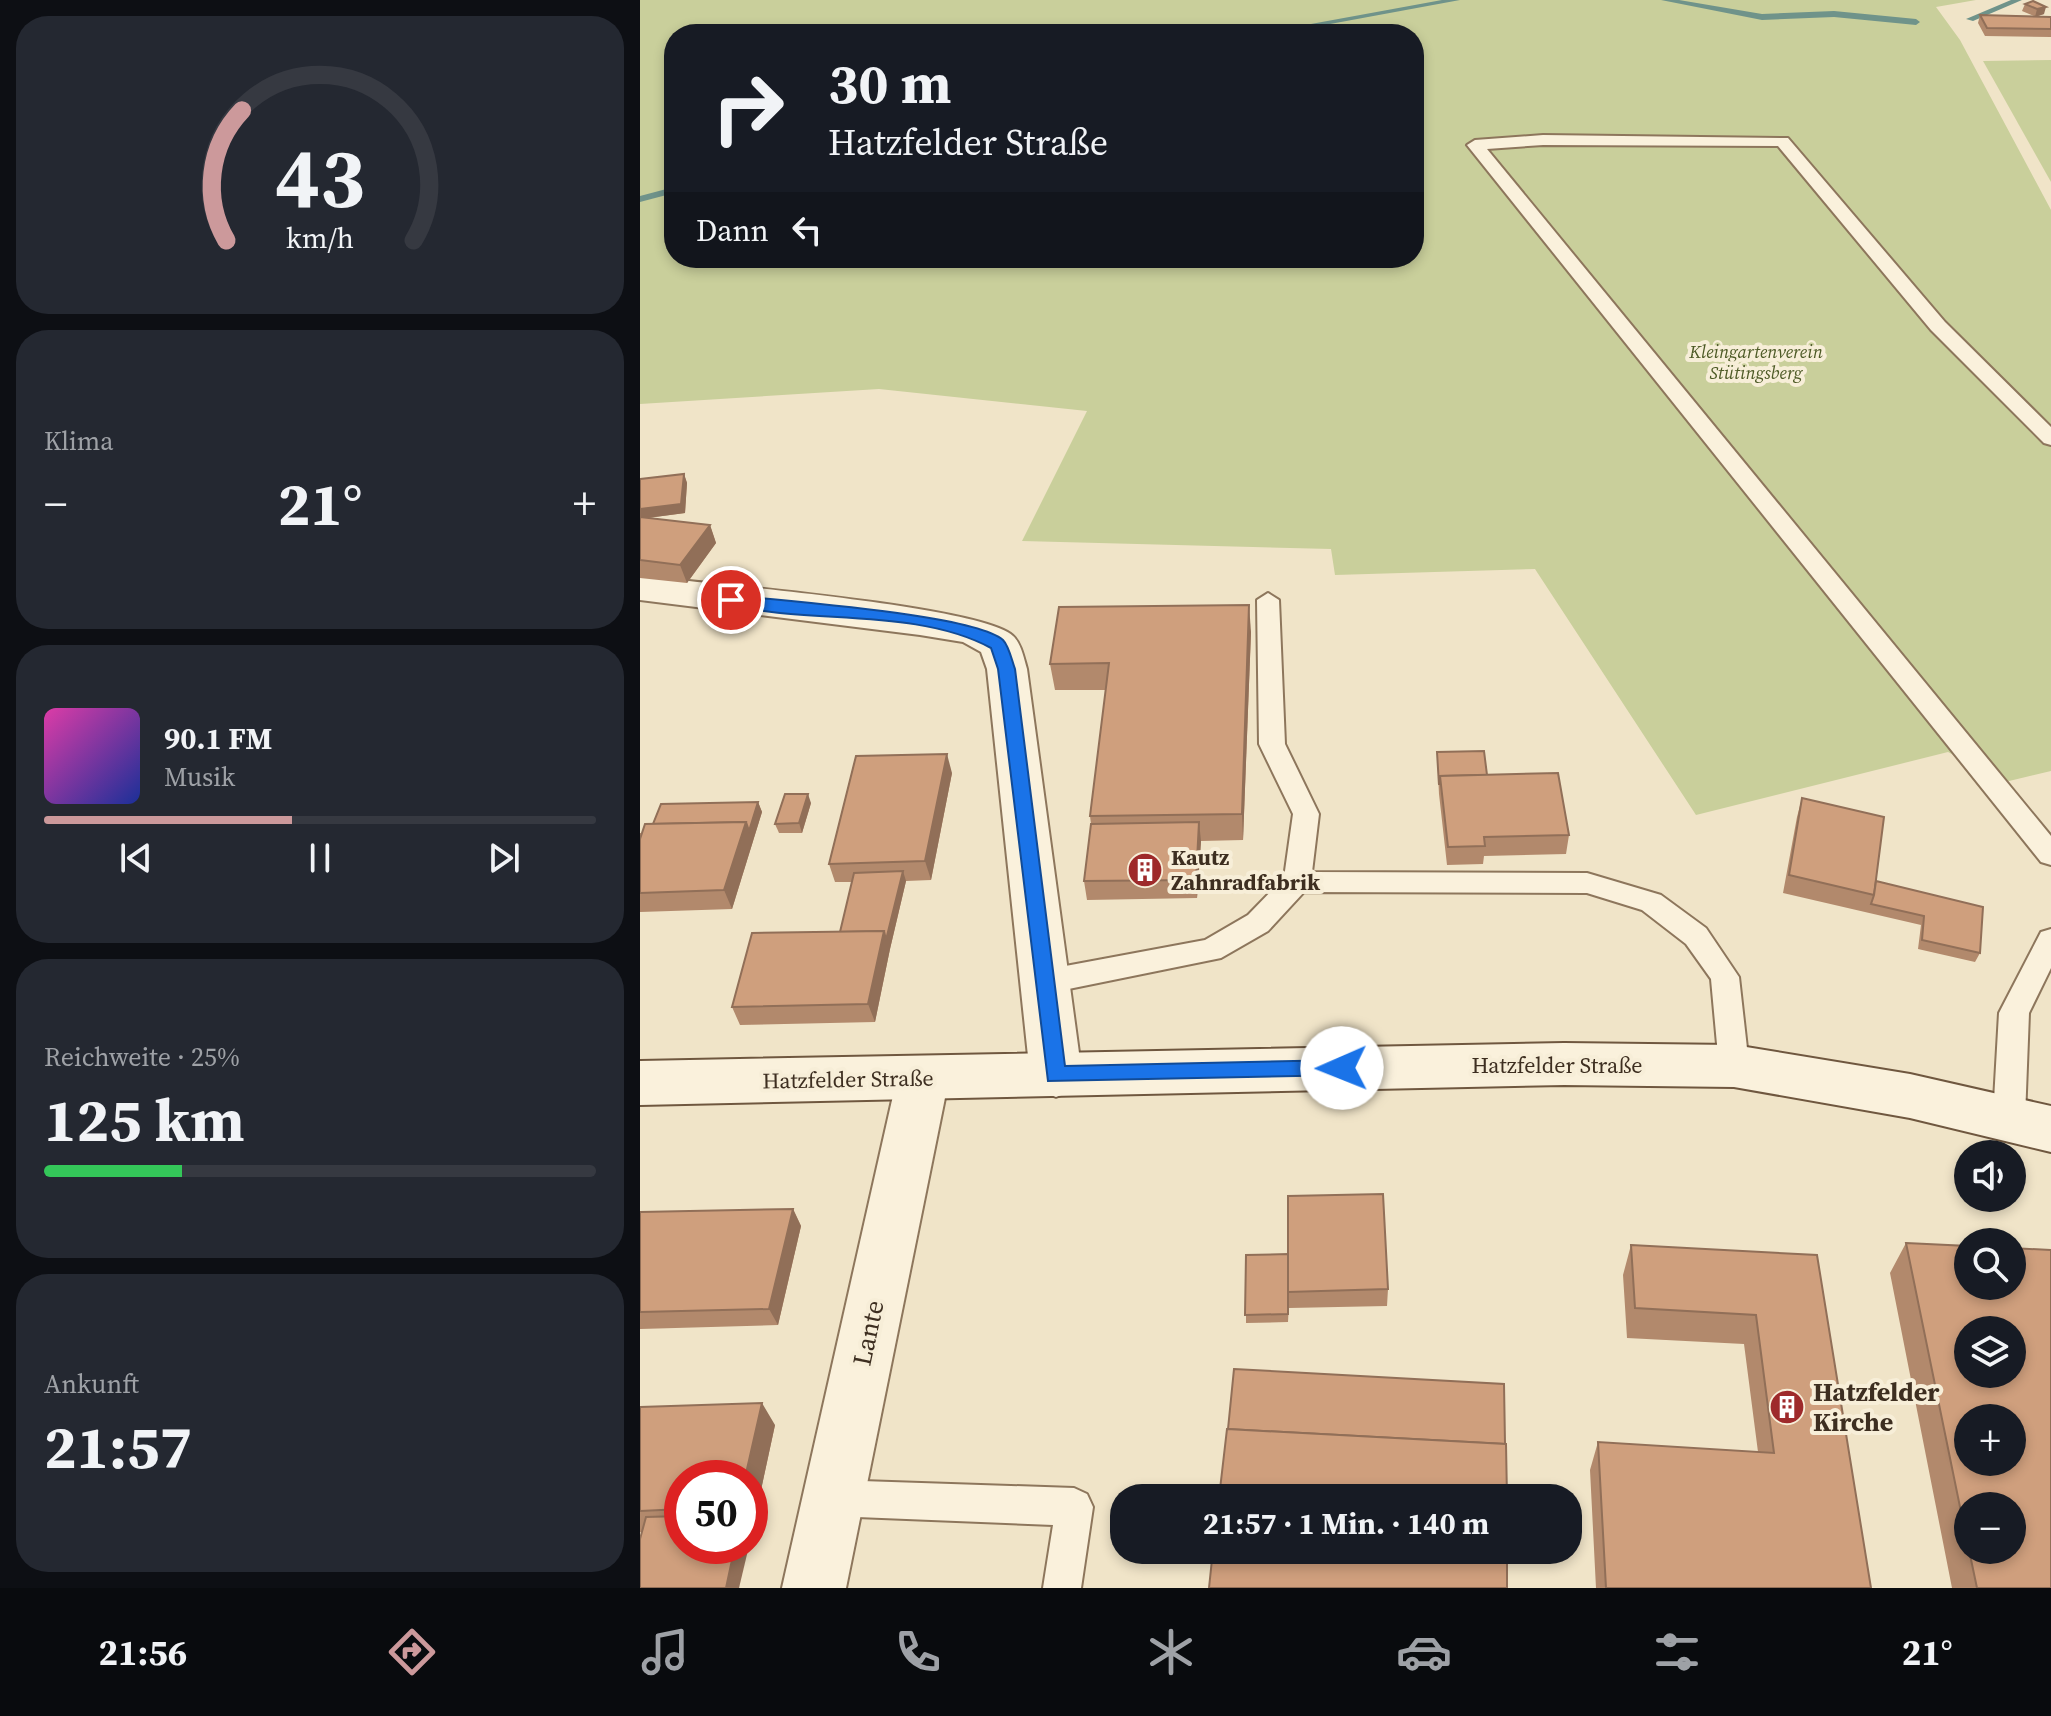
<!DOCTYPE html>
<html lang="de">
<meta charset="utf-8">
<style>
body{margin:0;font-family:"Source Serif 4",serif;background:#242831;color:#f1f3f6;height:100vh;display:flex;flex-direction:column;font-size:30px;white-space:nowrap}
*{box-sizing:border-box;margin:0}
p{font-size:26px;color:#9ea1a6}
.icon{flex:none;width:44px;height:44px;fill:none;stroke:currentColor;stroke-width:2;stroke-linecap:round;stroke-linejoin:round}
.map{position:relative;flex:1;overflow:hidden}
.panel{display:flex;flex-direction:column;gap:16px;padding:16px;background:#0d0f14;width:640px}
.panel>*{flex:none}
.hud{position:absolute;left:24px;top:24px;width:760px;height:244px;border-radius:32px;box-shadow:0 4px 12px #0003;background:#171b24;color:#f1f3f6;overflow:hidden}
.controls{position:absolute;left:1314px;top:1140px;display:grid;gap:16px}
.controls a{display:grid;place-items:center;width:72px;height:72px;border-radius:50%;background:#171b24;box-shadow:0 4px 12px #0003;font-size:40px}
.speed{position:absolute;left:24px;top:1460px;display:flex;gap:16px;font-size:40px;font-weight:700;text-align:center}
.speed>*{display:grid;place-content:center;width:104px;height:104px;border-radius:50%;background:#171b24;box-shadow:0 4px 12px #0003;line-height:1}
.speed .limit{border:12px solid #d22;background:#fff;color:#111}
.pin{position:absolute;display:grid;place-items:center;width:68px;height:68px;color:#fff;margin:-34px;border:4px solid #fff;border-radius:50%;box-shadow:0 2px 8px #0007}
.me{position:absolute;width:88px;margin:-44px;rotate:269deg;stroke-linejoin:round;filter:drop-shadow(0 0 6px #0008)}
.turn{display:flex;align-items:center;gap:28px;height:168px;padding:0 32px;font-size:36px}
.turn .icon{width:104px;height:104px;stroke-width:2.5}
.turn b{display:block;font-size:56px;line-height:68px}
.then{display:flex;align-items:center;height:76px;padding:0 32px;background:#0003;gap:16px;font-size:30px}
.big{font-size:60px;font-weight:700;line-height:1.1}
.panel .card{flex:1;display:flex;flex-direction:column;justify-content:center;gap:12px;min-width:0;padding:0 28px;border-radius:32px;background:#242831}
.panel .dial{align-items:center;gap:0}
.dial svg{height:208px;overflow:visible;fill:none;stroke:#363941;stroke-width:7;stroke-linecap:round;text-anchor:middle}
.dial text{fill:#f1f3f6;stroke:none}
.song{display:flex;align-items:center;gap:24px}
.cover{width:96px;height:96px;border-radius:12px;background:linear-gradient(135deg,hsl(320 70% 55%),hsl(230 70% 35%))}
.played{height:8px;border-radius:4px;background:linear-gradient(90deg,#cc999b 45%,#363941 45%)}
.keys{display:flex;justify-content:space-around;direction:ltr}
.heat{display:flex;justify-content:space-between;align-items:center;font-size:44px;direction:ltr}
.charge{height:12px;border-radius:6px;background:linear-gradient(90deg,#34c759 25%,#363941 0)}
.trip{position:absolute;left:470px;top:1484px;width:472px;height:80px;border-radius:32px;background:#171b24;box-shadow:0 4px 12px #0003;font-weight:700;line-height:80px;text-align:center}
.tab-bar{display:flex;height:128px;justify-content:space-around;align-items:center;background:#090b0e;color:#9ea1a6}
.tab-bar .icon{width:56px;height:56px}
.tab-bar .on{color:#cc999b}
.tab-bar b{font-size:36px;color:#f1f3f6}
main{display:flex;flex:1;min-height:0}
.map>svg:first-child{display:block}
</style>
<main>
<section class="panel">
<div class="card dial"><svg viewBox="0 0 100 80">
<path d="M14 69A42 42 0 1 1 86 69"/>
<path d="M14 69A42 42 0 0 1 20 19" stroke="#cc999b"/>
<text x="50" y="56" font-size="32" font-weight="700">43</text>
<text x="50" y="72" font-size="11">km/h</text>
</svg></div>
<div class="card"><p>Klima</p>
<div class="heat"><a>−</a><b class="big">21°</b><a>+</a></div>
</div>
<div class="card">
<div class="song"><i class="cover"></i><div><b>90.1 FM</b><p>Musik</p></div></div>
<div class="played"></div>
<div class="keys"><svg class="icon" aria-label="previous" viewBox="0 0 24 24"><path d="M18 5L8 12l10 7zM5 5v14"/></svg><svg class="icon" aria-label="pause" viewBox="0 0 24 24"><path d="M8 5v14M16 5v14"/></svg><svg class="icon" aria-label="next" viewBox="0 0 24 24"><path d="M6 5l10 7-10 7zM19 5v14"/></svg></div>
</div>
<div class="card"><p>Reichweite · 25%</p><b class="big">125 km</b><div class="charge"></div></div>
<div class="card"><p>Ankunft</p><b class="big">21:57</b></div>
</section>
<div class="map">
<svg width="1411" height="1588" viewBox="0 0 1411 1588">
<rect width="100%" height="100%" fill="#f0e4c8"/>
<g fill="#c9cf9b" fill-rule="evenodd">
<path d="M0,0H1336L1296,7L1320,40L1411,210V771L1365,782L1308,752L1056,815L895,569L695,575L691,549L382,541L447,411L239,389L0,404ZM34,34H774V258H34Z"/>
<polygon points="1411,60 1411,182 1343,61"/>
</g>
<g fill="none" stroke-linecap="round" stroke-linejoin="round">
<g fill="#6f938a" fill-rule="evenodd">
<polygon points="802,0 820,0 636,34 617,34"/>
<polygon points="1021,0 1039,0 1122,14 1194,11 1276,19 1280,22 1276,25 1194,17 1122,20"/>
<polygon points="1371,0 1382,0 1333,21 1326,19"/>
<polygon points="34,187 34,193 0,202 0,196"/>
</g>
<defs>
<g id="service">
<polygon points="903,135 1148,138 1305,322 1411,427 1411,445 1404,443 1291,330 1138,146 903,145 847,149 1411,836 1411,865 1401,862 827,145 835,140"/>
<polygon points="628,593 639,600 645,744 679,814 672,872 947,873 1021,895 1066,928 1099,977 1109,1066 1105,1075 1094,1079 1083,1075 1079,1066 1071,979 1046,944 1002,910 947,893 664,892 628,931 581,958 404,994 394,990 390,982 394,974 404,970 565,940 608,915 644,878 653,814 619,744 617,600"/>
<polygon points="1411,929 1411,968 1389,1013 1385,1118 1380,1127 1369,1131 1358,1127 1353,1118 1359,1013 1401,932"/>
<polygon points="192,1480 434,1488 447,1494 453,1507 441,1588 403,1588 413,1525 192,1516 179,1511 174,1498 179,1485"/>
</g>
<g id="minor">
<path d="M0,576C59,583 343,606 373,636C381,643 384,659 387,669L442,1075L434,1090L416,1097L398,1090L390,1075L347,669L341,652L323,642L280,635L0,600Z"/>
<polygon points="283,1056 301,1063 309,1078 206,1588 142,1588 257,1078 265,1063"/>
</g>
<polygon id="secondary" points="924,1043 1094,1045 1270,1074 1411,1106 1411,1152 1270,1118 1094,1087 924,1085 0,1105 0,1061"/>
</defs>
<use href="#service" stroke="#8d765c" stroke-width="4"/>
<use href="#minor" stroke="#8d765c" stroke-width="4"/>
<use href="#secondary" stroke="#6f573f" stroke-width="4"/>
<use href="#service" fill="#faf1dc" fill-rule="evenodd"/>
<use href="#minor" fill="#faf1dc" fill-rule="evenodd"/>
<use href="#secondary" fill="#faf1dc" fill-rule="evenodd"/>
</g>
<g fill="#b2896c" fill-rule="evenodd">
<polygon points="1393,1 1404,14 1397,16 1411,17 1411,37 1345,36 1338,23 1340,15 1394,16 1382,11 1385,4"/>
<polygon points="44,474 47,483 45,513 7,518 70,525 76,543 47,583 0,578 0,479"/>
<polygon points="611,632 603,840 561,841 557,898 447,900 444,881 451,824 450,816 466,690 415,690 410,664"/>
<polygon points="797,752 847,775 929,835 926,854 844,856 843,864 807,865 799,794"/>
<polygon points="312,773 291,880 266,881 250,949 235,1022 100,1025 92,1007 200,932 212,882 195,882 189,864"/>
<polygon points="1162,798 1236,881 1340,953 1335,962 1278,949 1281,925 1143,893 1157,817"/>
<polygon points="118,802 122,812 92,909 0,912 0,833 2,833 13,824"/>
<polygon points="171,803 162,833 139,833 135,824"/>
<polygon points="153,1209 161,1226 138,1325 0,1329 0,1212"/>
<path d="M1266,1243L1411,1588H1312L1250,1273ZM1328,1506L1372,1550H1328Z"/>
<polygon points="991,1245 1177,1255 1231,1588 956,1588 950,1470 958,1442 1118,1452 1104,1344 987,1338 983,1275"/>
<polygon points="606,1255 748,1289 747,1306 649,1308 649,1302 648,1322 606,1323"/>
<polygon points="0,1407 135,1425 110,1541 110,1478 42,1478 42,1546 0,1532"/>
</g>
<g fill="#916f58">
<polygon points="1406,7 1404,14 1395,17 1397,9"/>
<polygon points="44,474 47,483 45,513 0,519 0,509"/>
<polygon points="70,525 76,543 47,583 40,565"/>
<polygon points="609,605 611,632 603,840 602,814"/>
<polygon points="307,754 312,773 291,880 285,861"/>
<polygon points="168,794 171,803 162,833 159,823"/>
<polygon points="118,802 122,812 92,909 84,890 106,822"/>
<polygon points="559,822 561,841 557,898 556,880"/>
<polygon points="263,871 266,881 250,949 235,1022 228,1004 244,931"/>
<polygon points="153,1209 161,1226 138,1325 129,1309"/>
<polygon points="122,1403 135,1425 110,1541 110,1478 105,1478"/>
<polygon points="95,1546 109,1546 99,1588 86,1588"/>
</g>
<g fill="#cf9f7d" stroke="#916f58" stroke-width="2" fill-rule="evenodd">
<polygon points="1393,1 1406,7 1397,9 1385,4"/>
<polygon points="1340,15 1411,17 1411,29 1347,28"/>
<polygon points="44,474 41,504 0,509 0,479"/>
<polygon points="0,517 70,525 40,565 0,560"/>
<polygon points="609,605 602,814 450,816 469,663 410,664 419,607"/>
<polygon points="844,751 847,775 800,776 799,785 797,752"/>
<polygon points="307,754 285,861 189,864 216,756"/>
<polygon points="918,773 929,835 844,837 845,846 808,847 800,776"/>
<polygon points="145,794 168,794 159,823 135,824"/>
<polygon points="1162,798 1244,817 1234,895 1149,875"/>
<polygon points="118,802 109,831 106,822 13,824 21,804"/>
<polygon points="106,822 84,890 0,893 0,839 5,824"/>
<polygon points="559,822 556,880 444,881 451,824"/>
<polygon points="263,871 246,940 244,931 200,932 214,873"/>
<polygon points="1236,881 1343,907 1340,953 1282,940 1284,916 1231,904 1234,895"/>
<polygon points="244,931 228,1004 92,1007 112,933"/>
<polygon points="743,1194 748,1289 648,1292 648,1196"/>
<polygon points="153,1209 129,1309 0,1312 0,1212"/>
<path d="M1266,1243L1328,1246V1286H1372V1248L1411,1250V1588H1337L1329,1550H1372V1506H1328V1546ZM1328,1330H1372V1374H1328ZM1328,1418H1372V1462H1328Z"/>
<polygon points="991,1245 1177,1255 1231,1588 966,1588 958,1442 1134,1453 1116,1315 995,1308"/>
<polygon points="648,1254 648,1314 605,1315 606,1255"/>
<polygon points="594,1369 864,1384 865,1444 588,1429"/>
<polygon points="122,1403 105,1478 42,1478 42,1509 0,1511 0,1407"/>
<polygon points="587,1429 866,1444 867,1498 579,1498"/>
<polygon points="42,1516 42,1546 95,1546 86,1588 0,1588 0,1539 6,1517"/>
<polygon points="573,1550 867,1550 867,1588 569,1588"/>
</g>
<path fill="#1a73e8" stroke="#114b97" stroke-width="2" d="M91,595C140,601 334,614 363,640C369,646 372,661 375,669L425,1066L702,1060L709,1062L712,1068L709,1075L408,1081L358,669L351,648C275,607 168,625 86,604V597Z"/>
<defs>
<symbol id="building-disc" viewBox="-11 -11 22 22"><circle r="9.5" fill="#9e2a2b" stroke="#f7eed8"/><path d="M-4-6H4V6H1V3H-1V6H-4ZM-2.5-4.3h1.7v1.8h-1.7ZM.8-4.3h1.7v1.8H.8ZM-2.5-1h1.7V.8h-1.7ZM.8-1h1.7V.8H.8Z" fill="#fff"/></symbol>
</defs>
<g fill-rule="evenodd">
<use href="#building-disc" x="485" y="850" width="40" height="40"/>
<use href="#building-disc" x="1127" y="1387" width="40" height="40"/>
</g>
<g text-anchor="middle" stroke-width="8" stroke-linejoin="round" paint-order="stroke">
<g font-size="18" font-style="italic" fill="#4d5a26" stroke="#f7eed8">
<text x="1116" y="358">Kleingartenverein<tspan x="1116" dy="21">Stütingsberg</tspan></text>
</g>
<g font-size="22" font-weight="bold" fill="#3d2e20" stroke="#f7eed8" text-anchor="start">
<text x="531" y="865">Kautz<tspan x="531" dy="25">Zahnradfabrik</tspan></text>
</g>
<g font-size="22" fill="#3d2e20" stroke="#f7eed8">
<text x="917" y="1073">Hatzfelder Straße</text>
<text transform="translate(208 1079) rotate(-1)" y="8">Hatzfelder Straße</text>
</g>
<g font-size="26" fill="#3d2e20" stroke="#f7eed8">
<text transform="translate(228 1333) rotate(-78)" y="9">Lante</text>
</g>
<g font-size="26" font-weight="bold" fill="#3d2e20" stroke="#f7eed8" text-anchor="start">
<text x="1173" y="1401">Hatzfelder<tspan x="1173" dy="30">Kirche</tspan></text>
</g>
</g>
</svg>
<div class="controls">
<a><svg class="icon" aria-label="sound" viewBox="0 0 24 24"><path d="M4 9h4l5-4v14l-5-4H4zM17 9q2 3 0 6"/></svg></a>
<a><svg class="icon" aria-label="search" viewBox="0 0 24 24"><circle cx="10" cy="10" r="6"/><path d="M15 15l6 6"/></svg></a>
<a><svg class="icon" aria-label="layers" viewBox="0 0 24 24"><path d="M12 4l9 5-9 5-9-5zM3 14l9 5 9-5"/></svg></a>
<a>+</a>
<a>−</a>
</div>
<div class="speed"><div class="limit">50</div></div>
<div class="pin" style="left:91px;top:600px;background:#d93025"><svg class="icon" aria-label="arrive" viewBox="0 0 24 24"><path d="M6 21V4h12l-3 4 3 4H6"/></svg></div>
<svg class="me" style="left:702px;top:1068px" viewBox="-20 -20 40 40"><circle r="19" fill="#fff"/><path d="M0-13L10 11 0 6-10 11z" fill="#1a73e8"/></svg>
<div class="trip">21:57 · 1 Min. · 140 m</div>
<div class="hud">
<div class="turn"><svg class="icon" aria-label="right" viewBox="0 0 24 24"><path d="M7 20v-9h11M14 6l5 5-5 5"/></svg><div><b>30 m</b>Hatzfelder Straße</div></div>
<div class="then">Dann<svg class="icon" aria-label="left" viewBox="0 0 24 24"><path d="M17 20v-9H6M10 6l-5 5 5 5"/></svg></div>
</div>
</div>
</main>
<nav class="tab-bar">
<b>21:56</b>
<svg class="icon on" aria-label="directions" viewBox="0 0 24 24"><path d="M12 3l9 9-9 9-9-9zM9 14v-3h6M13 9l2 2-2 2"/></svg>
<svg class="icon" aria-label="music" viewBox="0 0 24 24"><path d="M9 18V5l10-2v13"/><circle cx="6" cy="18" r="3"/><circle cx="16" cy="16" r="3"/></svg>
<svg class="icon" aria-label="phone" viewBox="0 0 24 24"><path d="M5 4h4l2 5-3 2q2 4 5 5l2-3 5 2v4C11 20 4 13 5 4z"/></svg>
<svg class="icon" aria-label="climate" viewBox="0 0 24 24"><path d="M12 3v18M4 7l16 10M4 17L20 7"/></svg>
<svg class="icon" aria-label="car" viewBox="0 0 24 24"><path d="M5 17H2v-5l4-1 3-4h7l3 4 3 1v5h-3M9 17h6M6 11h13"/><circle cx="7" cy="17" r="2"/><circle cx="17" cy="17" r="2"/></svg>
<svg class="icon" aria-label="filters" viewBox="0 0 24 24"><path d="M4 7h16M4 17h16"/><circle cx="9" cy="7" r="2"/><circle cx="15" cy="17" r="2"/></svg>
<b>21°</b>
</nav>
